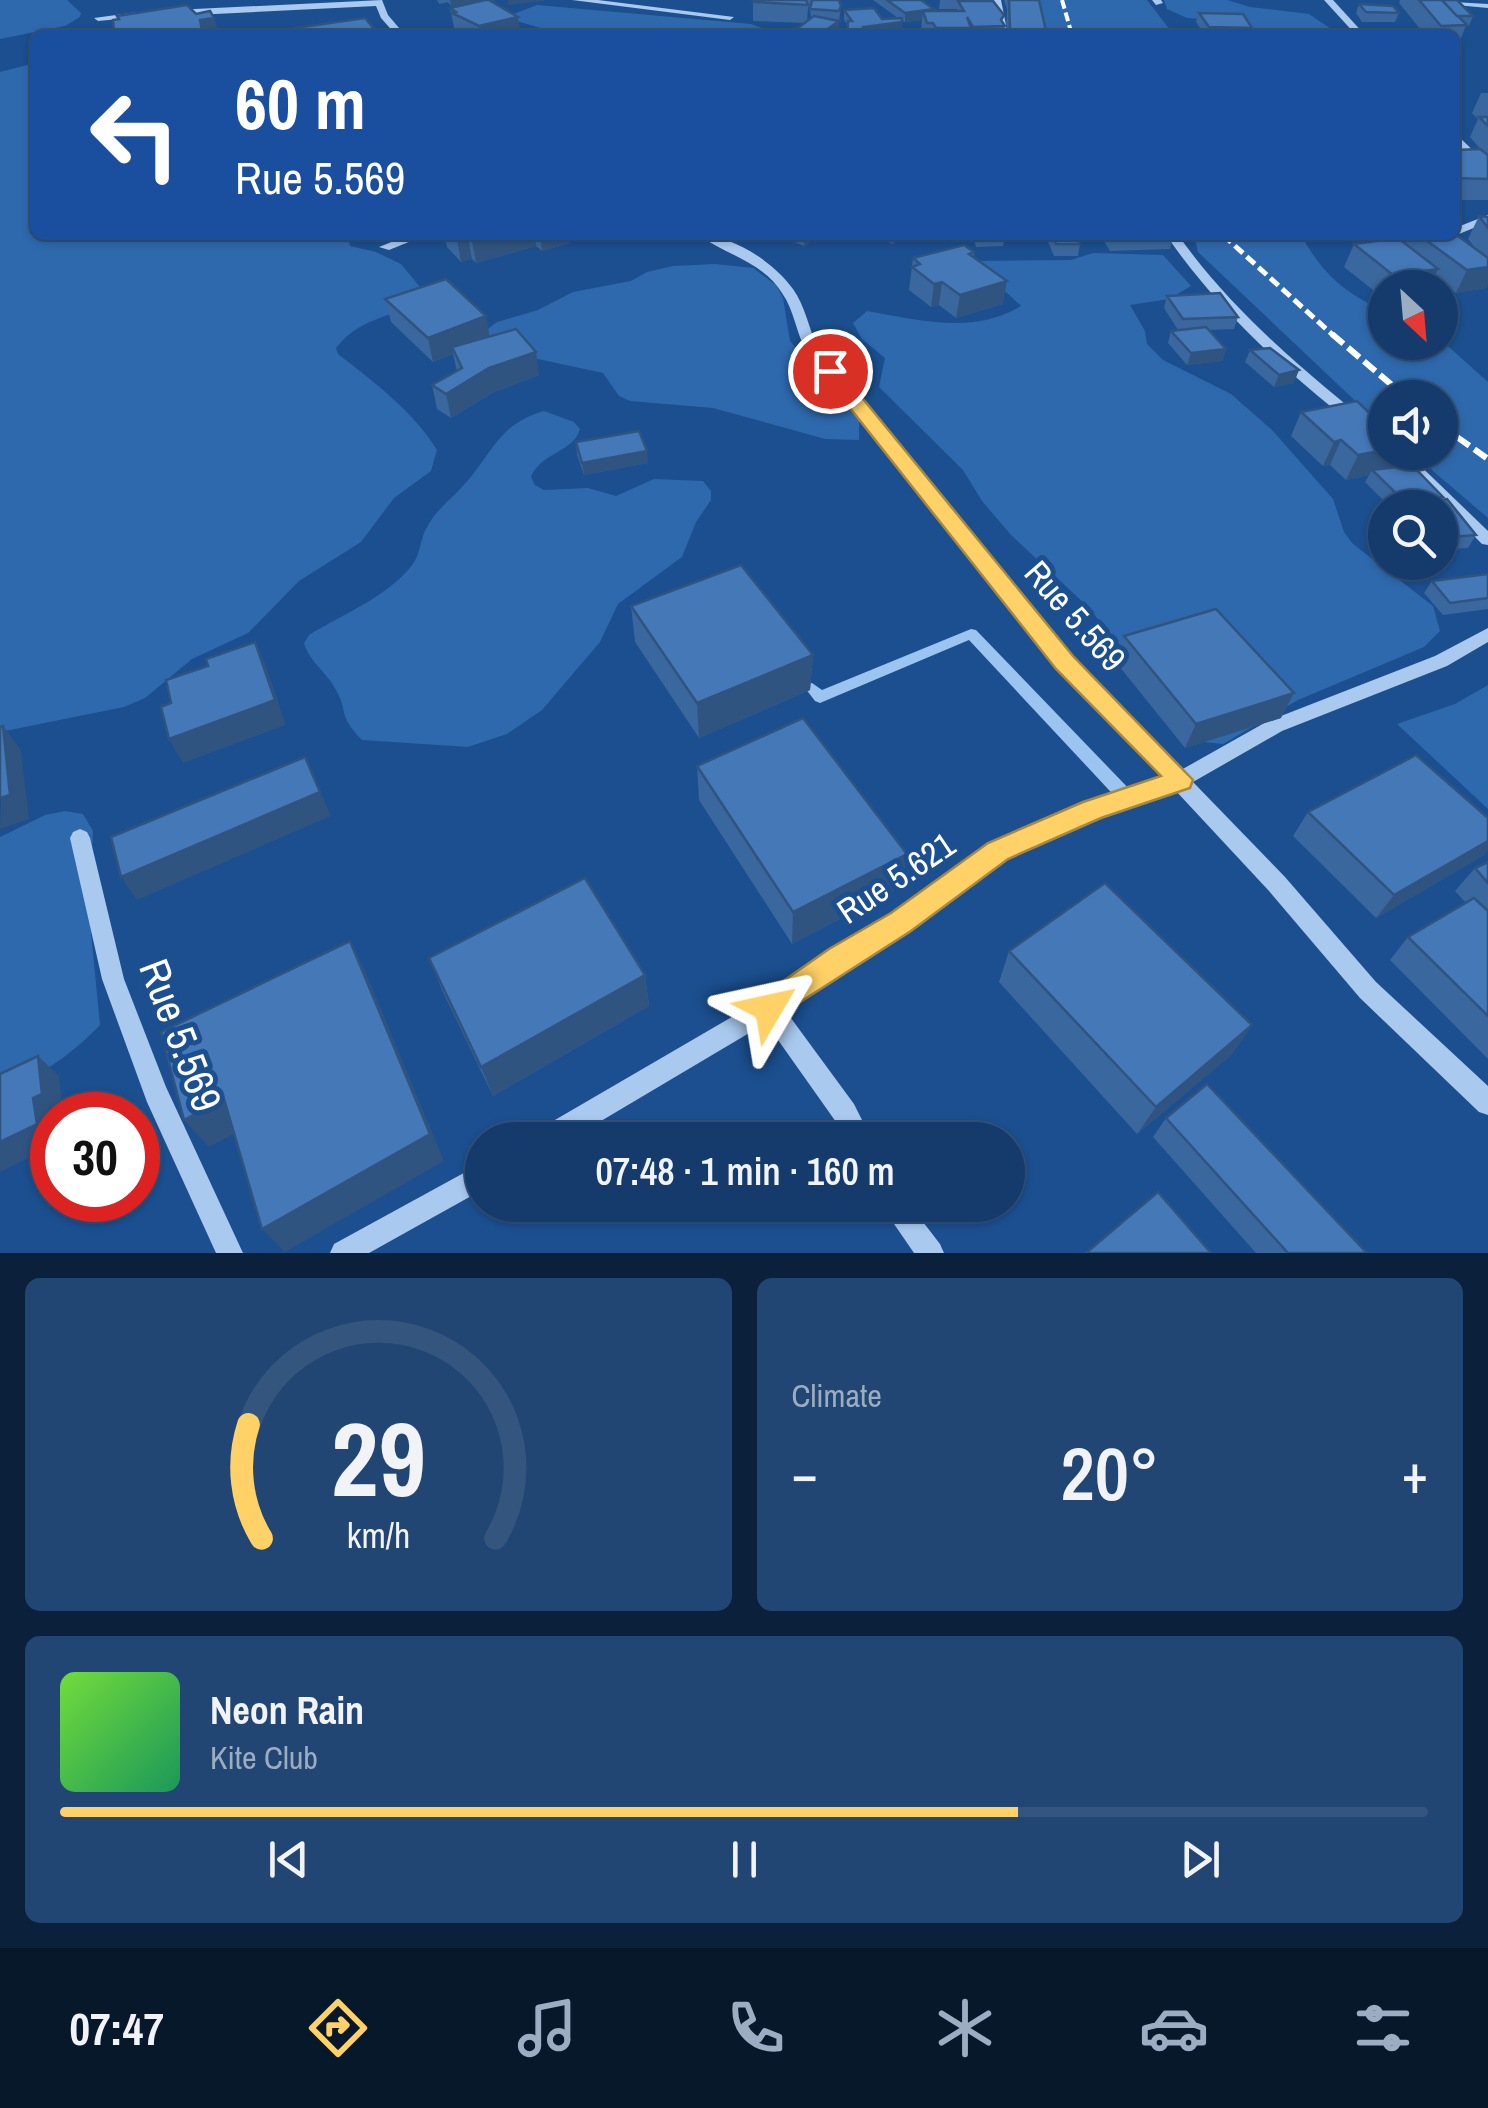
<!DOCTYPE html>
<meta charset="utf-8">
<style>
body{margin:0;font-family:"Archivo Narrow",sans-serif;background:#214673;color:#f1f3f6;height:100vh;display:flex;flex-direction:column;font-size:38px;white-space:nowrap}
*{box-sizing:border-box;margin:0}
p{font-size:32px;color:#9dadc1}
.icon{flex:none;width:55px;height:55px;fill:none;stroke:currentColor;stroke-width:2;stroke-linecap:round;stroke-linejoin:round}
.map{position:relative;height:1253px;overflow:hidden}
.side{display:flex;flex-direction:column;gap:25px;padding:25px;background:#0b203b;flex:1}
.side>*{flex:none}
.guide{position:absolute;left:30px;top:30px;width:1430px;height:210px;border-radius:15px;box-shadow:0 2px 8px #0004,0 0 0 2px #33557e;background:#1a4fa0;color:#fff;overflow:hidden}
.needle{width:65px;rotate:154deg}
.tools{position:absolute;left:1368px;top:270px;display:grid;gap:20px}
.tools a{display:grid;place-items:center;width:90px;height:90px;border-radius:50%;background:#143b6b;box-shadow:0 2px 8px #0004,0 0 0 2px #33557e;font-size:50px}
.speed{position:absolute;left:30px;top:1092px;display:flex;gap:20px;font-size:50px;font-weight:700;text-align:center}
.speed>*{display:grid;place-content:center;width:130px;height:130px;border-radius:50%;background:#143b6b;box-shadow:0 2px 8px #0004,0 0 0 2px #33557e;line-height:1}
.speed .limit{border:15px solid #d22;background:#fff;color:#111}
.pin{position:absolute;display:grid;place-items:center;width:85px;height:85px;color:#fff;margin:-42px;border:5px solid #fff;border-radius:50%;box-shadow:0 2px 10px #0007}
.me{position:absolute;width:110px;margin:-55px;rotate:54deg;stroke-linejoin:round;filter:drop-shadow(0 0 8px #0008)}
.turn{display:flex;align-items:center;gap:35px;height:210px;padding:0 40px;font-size:45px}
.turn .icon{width:130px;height:130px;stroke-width:2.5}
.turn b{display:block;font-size:70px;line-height:85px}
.big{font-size:75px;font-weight:600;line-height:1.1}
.side .widget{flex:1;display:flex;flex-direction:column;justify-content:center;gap:15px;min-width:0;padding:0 35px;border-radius:15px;background:#214673}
.side .dial{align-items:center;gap:0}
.dial svg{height:260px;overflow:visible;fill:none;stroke:#33557e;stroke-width:7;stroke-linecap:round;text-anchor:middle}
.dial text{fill:#f1f3f6;stroke:none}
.song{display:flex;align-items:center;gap:30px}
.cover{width:120px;height:120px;border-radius:15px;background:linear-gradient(135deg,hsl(100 70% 55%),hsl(150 70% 35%))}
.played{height:10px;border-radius:5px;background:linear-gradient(90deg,#ffd166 70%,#33557e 70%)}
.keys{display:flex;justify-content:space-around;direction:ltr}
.heat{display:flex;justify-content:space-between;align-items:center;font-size:55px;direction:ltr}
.side .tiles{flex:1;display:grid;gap:25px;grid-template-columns:1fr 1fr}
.widget:last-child{grid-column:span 2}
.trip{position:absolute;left:465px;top:1122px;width:560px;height:100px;border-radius:50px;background:#143b6b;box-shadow:0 2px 8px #0004,0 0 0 2px #33557e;font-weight:600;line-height:100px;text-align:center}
.tabs{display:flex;height:160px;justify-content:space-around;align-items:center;background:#08182b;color:#9dadc1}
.tabs .icon{width:70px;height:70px}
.tabs .on{color:#ffd166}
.tabs b{font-size:45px;color:#f1f3f6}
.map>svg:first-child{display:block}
</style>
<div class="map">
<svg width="1488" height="1253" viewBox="0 0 1488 1253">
<rect width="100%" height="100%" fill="#1b4f8f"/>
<g fill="#2e69ad">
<polygon points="0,0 67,0 81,13 80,17 65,26 0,39"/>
<polygon points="1036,0 1147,0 1174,35 1045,35"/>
<polygon points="1164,0 1227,0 1250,7 1309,14 1340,35 1255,35 1247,22 1187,18 1167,9"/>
<polygon points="537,5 751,24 781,35 540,35 540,28 514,20 511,15"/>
<path d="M35,63V235H348L350,246L376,252L401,264L425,293C395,322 363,313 336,348L338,354C374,382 413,411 437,450L431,471L394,498L361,542L299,581L248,633L192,659L145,698L124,707L0,732V72Z"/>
<path d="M1194,235H1301C1322,273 1345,294 1385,311V342H1440V339L1488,382V518L1412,453L1440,452V398H1385V429L1198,252Z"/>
<path d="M1093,253L1163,255L1191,286L1169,299L1130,305L1145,331L1147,344L1163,360L1231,394L1272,430L1333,499L1344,532L1353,544L1433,606L1440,631L1424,647L1298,700L1223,744L1186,740L1177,732L1119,644L1086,605L1011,535L982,501L963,470L879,387L885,358L862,339L853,323L867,311C919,320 973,335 1021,306L973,261L1071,260Z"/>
<polygon points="715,264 753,268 776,285 783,298 790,341 859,421 859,440 825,439 713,408 630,401 619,396 603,373 538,359 502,358 481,334 497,322 538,310 573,292 631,281 647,272 673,266"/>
<path d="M544,411L574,422L580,429C574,452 540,453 531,477L535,485L544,490L588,488L616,496L654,479L703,481L711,491V500L696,522L682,557L618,604L600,642L542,710L507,734L468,747L362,740C337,714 349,714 336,690C327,672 310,663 304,643L309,635C341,615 389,596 412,565C420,556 420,540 426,529C435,511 448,502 461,488C492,456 497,424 544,411Z"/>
<polygon points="1488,685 1488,809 1397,724 1455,704"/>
<path d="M65,811L83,814L93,831L89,912L100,1025C70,1057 39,1075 0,1094V837L45,815Z"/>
</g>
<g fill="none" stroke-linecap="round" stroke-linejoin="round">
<polygon fill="#9cc4f0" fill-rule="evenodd" points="971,629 976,630 1134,794 1136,799 1134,804 1128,805 1122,804 969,640 820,703 815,701 805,688 807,684 812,683 822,690"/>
<g fill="#a9c9ee" fill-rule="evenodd">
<polygon points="382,0 388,15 405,35 396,35 381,18 376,6 174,16 170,13 174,10"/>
<polygon points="572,0 598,0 734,17 730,20"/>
<polygon points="993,0 1001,0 1008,35 1000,35"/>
<polygon points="1152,0 1161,0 1163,3 1156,5"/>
<polygon points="1324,0 1333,0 1365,35 1356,35"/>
<polygon points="1419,0 1488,4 1488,8 1423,2"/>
<polygon points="138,12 141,17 98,21 94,18"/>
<polygon points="1455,133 1488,165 1488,174 1455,142"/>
<polygon points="1488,215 1488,222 1459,234 1453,235 1455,228"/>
<polygon points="409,235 426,235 389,250 379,247"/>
<path d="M699,235C732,235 774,262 793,289C805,306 809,328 817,347L1071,657L1181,770L1268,721L1435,656L1488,628V642L1447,666L1282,731L1193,782L1285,877L1376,982L1488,1086V1115L1479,1112L1360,998L1269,891L1175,790L1099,816L1005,857L909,929L847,965L785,1010L854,1104L872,1140H846L836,1122L766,1023L569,1140H532L536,1131L761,1000L831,951L893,915L991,845L1085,804L1163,778L1059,667L806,351C796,332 794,310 782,293C763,262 726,255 699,235Z"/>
<path d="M1166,235H1178C1235,315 1309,375 1385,436V447C1367,440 1350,422 1335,410C1271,358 1213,303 1166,235Z"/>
<polygon points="1390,452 1406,452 1488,531 1488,545 1482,544"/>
<polygon points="80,829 87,832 90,838 124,979 166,1087 243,1253 216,1253 147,1102 102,979 70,838 73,832"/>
<polygon points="482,1163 482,1190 369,1253 330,1253 334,1244"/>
<polygon points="881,1205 910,1205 940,1244 944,1253 914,1253"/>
</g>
<polyline stroke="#fff" stroke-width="4" stroke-dasharray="9 4" stroke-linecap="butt" points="1062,0 1072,35"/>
<polyline stroke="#fff" stroke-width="5" stroke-dasharray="11 5" stroke-linecap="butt" points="1223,235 1335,337"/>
<g stroke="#fff" stroke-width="6" stroke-dasharray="15 6" stroke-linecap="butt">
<polyline points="1332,334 1407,398"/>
<polyline points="1440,425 1488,459"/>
</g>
</g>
<g fill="#3a679d" fill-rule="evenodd">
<polygon points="437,0 496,0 490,1 521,35 462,35 455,32 450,8 465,4 451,6 448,2 439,4"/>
<path d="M755,0H839L841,6L838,30L832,35H794L795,30L805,23L753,21V2ZM808,7H810L811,19L807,22Z"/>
<polygon points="873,0 921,0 934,9 934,11 957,11 957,9 939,9 940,0 990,0 1005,26 1003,35 923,35 921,30 922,20 905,22 902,21 902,31 874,35 847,35 848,25 844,20 844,10 882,19 898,18"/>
<polygon points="1004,0 1039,0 1046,31 1045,35 1006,35 1007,9"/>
<polygon points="1400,0 1457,0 1473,16 1469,26 1466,25 1459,44 1455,44 1455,35 1425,35 1399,3"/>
<polygon points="1359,4 1399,13 1395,22 1362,22 1356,13"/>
<polygon points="1199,13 1252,28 1251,35 1205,35 1196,22"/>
<polygon points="1481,93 1488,93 1488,200 1455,200 1455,150 1482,151 1470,137 1478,119 1472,113"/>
<polygon points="1479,216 1488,217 1488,284 1486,288 1456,293 1434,277 1429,288 1385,288 1385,298 1383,298 1344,267 1354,244 1386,240 1388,235 1455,235 1477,250 1468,239"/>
<polygon points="444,235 569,235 570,243 542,251 536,246 476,263 472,259 461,262 447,247"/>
<polygon points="777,235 821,235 804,246"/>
<polygon points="872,235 905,235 893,244"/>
<polygon points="973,235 1046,235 1045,241 1005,240 1005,238 1003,246 976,247"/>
<polygon points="1047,235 1076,235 1080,244 1078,256 1054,256 1047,239"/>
<polygon points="1106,235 1171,235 1173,238 1170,249 1110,251 1104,241"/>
<polygon points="974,252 974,257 1003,304 956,318 939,305 931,307 909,290 913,258"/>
<polygon points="1167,296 1238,317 1234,329 1209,330 1226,349 1222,361 1187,365 1168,343 1171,331 1178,330 1164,308"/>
<polygon points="385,299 490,336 539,375 494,392 451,418 437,409 432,385 457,371 453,354 433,362 391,322"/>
<polygon points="1250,350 1294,383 1274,387 1245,362"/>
<polygon points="1301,412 1443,497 1441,500 1476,535 1468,548 1440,550 1440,508 1391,508 1365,482 1369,475 1346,480 1330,465 1323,466 1291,436"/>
<polygon points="576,442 648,463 584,475 577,455"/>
<polygon points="1488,574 1488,609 1443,615 1424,593 1432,581"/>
<polygon points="631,606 813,655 810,690 699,738 635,642"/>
<polygon points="1124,636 1281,718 1185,748 1115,661"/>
<polygon points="697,766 907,854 901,887 792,944 699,800"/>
<polygon points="1308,812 1484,855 1376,918 1293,836"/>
<polygon points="1488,862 1488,1059 1390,960 1408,937 1466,903 1455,891 1475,868"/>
<polygon points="1009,951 1252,1025 1231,1055 1137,1134 999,982"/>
<polygon points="429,958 645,975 649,1006 493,1096 442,990"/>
<polygon points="1166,1118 1367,1253 1256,1253 1153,1137"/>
</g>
<g fill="#305480">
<polygon points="450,0 496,0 451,6"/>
<polygon points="508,0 544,0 544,1 508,5"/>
<polygon points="934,9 933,18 923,11 922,20 905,22 905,13"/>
<polygon points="518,17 521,35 480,35 479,26"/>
<polygon points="214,18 220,35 171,35 200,20"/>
<polygon points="839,21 838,30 832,35 819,35"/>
<polygon points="902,22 902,31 862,35 863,27"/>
<polygon points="493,235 535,235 536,246 476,263 472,241"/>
<polygon points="540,235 569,235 570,243 542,251"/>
<polygon points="804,235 821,235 804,246"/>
<polygon points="894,235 905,235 893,244"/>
<polygon points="468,237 472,259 461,262 457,240"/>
<polygon points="1488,267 1488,284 1486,288 1456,293 1467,270"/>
<polygon points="1438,269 1429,288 1388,288 1393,275"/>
<polygon points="1007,281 1003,304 956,318 960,295"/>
<polygon points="942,282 939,305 931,307 934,284"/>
<polygon points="486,316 490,339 452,347 453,354 433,362 428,338"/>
<polygon points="1226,349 1222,361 1187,365 1191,353"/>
<polygon points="536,352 539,375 494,392 451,418 446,394 489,368"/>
<polygon points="1299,370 1294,383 1274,387 1279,375"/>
<polygon points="1341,440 1330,465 1323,466 1334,442"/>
<polygon points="1385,450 1385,452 1401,452 1392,470 1372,470 1369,475 1346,480 1358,455"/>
<polygon points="647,451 648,463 584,475 582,463"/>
<polygon points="1443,497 1437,508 1403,506 1405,502"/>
<polygon points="255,642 266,666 286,725 183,763 169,739"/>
<polygon points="813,655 810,690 699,738 697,703"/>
<polygon points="1294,693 1281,718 1185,748 1196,724"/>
<polygon points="3,726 21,750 29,819 0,829"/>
<polygon points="305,757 331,816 137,900 121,877"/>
<polygon points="1488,841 1488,851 1484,855 1376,918 1394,895"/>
<polygon points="907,854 901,887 792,944 793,912"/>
<polygon points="350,941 366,973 444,1161 285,1252 262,1229"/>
<polygon points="645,975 649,1006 493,1096 481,1067"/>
<polygon points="1252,1025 1231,1055 1137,1134 1156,1107"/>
<polygon points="38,1056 59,1076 63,1114 52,1115 52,1146 0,1172 0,1142"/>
<polygon points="224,1099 247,1127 209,1147 184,1120"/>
</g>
<g fill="#4478b7" stroke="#305480" stroke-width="2.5">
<polygon points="485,0 489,0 518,17 479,26 452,13 456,12 450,8"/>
<polygon points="755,0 806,0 808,5 753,2"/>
<polygon points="812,0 839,0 841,6 839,11 810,9"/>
<polygon points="887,0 921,0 934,9 905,13"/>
<polygon points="1009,0 1039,0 1046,31 1010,30"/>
<polygon points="1419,0 1442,0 1467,25 1441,26"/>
<polygon points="1442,0 1457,0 1473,16 1457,16"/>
<polygon points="958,1 993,1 1004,15 1001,20 1005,26 973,27 967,17 971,28 936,28 933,23 927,23 923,11 964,11"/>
<polygon points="1359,4 1393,6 1399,13 1366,12"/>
<polygon points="187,5 196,14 210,11 214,18 200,20 202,30 171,35 119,35 114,32 113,20 119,19 117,16"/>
<polygon points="874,8 882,19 902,18 902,22 863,27 862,35 847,35 848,21 852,21 844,10"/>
<polygon points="1199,13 1243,14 1252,28 1209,27"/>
<polygon points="814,16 839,21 819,35 795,30"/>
<polygon points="365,18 379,35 303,35 295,28"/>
<polygon points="250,31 254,35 225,35"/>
<polygon points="1212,32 1249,32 1251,35 1214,35"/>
<polygon points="1479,117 1488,117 1488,126"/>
<polygon points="1480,149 1488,155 1488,179 1455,178 1455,150"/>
<polygon points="1479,216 1488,217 1488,228"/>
<polygon points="1455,234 1488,258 1488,267 1467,270 1419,235"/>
<polygon points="452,235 493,235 472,241 468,237 457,240"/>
<polygon points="1052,235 1076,235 1080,244 1056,244"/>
<polygon points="1110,235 1171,235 1173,238 1113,240"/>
<polygon points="1398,238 1438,269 1393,275 1354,244"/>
<polygon points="964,245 974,252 969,254 1007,281 960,295 942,282 934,284 912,267 920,264 913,258"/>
<polygon points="446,279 486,316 428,338 385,299"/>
<polygon points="1220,293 1238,317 1183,319 1167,296"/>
<polygon points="1206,327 1226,349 1191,353 1171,331"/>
<polygon points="516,329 536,352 489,368 446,394 432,385 462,368 452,347"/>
<polygon points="1270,348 1299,370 1279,375 1250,350"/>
<polygon points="1357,401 1385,428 1385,450 1358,455 1341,440 1334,442 1301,412"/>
<polygon points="639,431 647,451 582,463 576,442"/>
<polygon points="1412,465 1443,497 1405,502 1372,470"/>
<polygon points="1447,499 1476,535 1440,538 1440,508 1404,508 1402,506"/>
<polygon points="741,565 813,655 697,703 631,606"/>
<polygon points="1488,574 1488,598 1450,603 1432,581"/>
<polygon points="1216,609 1294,693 1196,724 1124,636"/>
<polygon points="255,642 275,700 169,739 161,707 171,703 166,680 208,666 206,659"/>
<polygon points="803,718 907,854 793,912 697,766"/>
<polygon points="3,726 10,795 0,798 0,727"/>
<polygon points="1416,755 1488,818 1488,841 1394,895 1308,812"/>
<polygon points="305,757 320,792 121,877 111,837"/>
<polygon points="1488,862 1488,883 1475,868"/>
<polygon points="585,878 645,975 481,1067 429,958"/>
<polygon points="1105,883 1252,1025 1156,1107 1009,951"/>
<polygon points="1474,898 1488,911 1488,1016 1408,937"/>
<polygon points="350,941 430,1134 262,1229 224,1099 184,1120 161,1032"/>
<polygon points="38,1056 42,1094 33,1098 37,1124 0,1142 0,1074"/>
<polygon points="1207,1084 1367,1253 1288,1253 1166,1118"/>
<polygon points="1158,1192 1211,1253 1086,1253"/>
</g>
<polygon fill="#ffd166" stroke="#a68842" stroke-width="2.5" points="830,365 837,367 1073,656 1193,780 1190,788 1101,818 1008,859 911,931 769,1022 759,1018 754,1008 759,998 829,949 891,913 988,843 1083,802 1161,776 1056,669 824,375 824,367"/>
<g text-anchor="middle" stroke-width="10" stroke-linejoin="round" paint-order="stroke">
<g font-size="35" fill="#fff" stroke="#1b4f8f">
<text transform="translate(1075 616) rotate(49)" y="12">Rue 5.569</text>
<text transform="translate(896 878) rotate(-34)" y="12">Rue 5.621</text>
</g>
<g font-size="42" fill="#fff" stroke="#1b4f8f">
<text transform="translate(181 1035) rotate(69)" y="15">Rue 5.569</text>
</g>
</g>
</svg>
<div class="tools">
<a><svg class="needle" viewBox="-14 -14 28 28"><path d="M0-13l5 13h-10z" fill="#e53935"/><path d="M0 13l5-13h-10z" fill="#9dadc1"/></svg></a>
<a><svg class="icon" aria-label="sound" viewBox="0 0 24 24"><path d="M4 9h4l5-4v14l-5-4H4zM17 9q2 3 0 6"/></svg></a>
<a><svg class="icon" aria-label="search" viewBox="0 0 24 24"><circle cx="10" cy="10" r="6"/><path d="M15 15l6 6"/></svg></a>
</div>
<div class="speed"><div class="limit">30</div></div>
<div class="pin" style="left:830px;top:371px;background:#d93025"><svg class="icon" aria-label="arrive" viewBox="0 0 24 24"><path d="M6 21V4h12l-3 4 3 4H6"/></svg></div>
<svg class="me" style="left:769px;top:1008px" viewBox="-20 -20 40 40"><path d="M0-17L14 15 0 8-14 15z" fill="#ffd166" stroke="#fff" stroke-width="4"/></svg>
<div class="trip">07:48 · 1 min · 160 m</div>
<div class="guide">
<div class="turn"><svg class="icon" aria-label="left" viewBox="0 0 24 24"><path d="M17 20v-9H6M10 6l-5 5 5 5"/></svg><div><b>60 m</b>Rue 5.569</div></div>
</div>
</div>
<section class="side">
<div class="tiles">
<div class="widget dial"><svg viewBox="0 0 100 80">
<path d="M14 69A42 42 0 1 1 86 69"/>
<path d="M14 69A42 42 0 0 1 10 34" stroke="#ffd166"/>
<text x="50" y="56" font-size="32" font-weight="700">29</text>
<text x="50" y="72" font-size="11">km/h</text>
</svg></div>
<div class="widget"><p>Climate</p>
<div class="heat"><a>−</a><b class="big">20°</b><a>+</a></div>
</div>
<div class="widget">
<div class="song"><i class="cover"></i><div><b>Neon Rain</b><p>Kite Club</p></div></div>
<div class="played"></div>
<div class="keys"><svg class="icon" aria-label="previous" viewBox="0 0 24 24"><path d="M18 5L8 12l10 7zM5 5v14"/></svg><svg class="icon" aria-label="pause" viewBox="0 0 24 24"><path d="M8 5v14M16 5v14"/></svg><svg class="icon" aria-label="next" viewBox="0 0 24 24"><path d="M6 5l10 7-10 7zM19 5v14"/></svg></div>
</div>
</div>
</section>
<nav class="tabs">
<b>07:47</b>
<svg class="icon on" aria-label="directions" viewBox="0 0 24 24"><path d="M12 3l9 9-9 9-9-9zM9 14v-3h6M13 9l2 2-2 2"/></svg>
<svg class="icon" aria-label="music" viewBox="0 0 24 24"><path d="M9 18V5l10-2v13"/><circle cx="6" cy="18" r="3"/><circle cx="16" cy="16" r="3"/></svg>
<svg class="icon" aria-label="phone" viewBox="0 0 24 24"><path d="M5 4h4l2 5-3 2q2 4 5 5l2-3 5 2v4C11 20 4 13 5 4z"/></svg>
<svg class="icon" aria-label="climate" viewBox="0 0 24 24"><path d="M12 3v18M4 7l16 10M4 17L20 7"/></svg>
<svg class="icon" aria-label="car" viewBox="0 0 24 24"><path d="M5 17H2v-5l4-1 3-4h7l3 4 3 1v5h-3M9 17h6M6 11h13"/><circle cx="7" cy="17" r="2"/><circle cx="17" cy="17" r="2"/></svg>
<svg class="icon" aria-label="filters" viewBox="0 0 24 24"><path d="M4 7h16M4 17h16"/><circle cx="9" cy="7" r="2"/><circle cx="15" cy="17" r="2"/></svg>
</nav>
